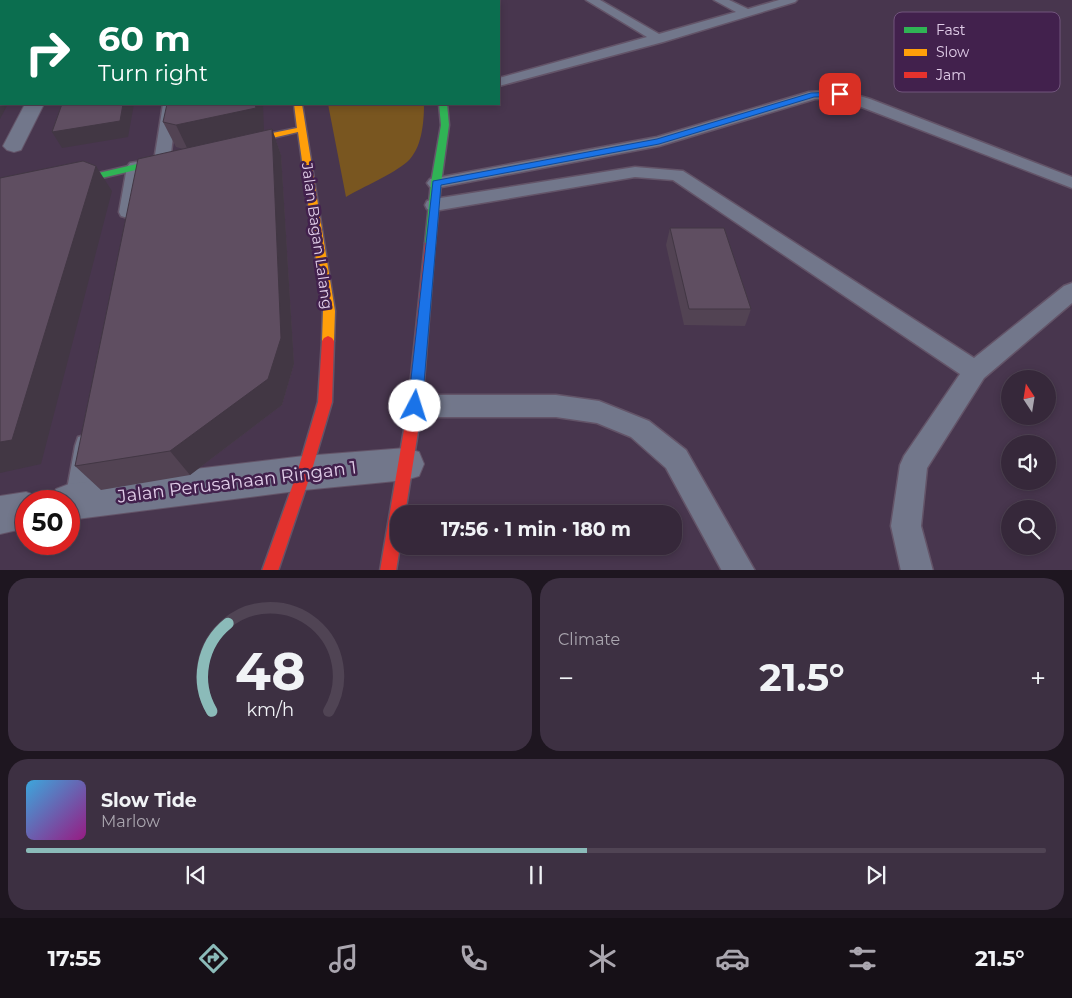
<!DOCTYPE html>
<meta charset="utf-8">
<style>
body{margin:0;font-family:Montserrat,sans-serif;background:#3d3042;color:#f1f3f6;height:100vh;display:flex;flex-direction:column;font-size:19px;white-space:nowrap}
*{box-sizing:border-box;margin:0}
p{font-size:16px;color:#aaa6af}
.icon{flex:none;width:28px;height:28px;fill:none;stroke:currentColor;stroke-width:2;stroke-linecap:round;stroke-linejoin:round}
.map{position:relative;height:570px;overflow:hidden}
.drawer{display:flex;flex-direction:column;gap:8px;padding:8px;background:#1e1620;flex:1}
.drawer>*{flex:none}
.guide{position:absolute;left:0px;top:0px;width:500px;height:105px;box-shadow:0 2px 8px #0003,0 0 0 1px #504454;background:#0b6e4f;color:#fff;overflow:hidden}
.needle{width:32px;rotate:348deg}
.fabs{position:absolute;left:1001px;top:370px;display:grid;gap:10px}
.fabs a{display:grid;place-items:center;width:55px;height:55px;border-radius:50%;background:#36283a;box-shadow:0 2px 8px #0003,0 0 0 1px #504454;font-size:25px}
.speed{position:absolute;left:15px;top:490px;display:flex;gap:10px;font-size:25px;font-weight:700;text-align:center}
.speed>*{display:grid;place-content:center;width:65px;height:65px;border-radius:50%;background:#36283a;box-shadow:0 2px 8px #0003,0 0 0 1px #504454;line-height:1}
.speed .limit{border:8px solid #d22;background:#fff;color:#111}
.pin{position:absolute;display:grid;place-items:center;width:42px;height:42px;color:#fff;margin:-21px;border-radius:10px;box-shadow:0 2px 8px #0006}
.me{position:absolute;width:55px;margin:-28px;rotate:5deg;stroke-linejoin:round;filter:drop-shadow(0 0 4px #0008)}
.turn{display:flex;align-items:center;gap:18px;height:105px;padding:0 15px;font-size:22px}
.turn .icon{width:65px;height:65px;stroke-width:2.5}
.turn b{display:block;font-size:35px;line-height:42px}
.big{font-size:38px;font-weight:700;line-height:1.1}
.drawer .widget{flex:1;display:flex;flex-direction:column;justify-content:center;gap:8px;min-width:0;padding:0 18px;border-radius:20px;background:#3d3042}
.drawer .dial{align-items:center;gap:0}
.dial svg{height:130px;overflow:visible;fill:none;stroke:#504454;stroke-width:7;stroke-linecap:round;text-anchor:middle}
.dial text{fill:#f1f3f6;stroke:none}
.song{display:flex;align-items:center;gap:15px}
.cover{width:60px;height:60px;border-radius:8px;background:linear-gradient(135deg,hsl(200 70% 55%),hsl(310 70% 35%))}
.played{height:5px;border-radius:2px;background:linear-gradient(90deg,#8bbbb9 55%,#504454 55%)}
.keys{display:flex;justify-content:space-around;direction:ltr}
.heat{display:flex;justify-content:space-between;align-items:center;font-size:28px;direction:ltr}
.drawer .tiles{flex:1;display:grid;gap:8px;grid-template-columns:1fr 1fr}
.widget:last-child{grid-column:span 2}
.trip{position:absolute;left:390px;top:505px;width:292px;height:50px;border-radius:20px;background:#36283a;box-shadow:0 2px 8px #0003,0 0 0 1px #504454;font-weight:700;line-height:50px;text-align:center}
.tabs{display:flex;height:80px;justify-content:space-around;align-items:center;background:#161017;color:#aaa6af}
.tabs .icon{width:35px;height:35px}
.tabs .on{color:#8bbbb9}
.tabs b{font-size:22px;color:#f1f3f6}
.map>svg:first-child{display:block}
</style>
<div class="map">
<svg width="1072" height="571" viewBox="0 0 1072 571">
<rect width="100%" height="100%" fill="#48364e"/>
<path fill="#795620" d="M328,104H424C424,122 422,149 407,162C393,174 363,187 346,197Z"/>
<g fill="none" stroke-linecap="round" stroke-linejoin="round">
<defs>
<g id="lane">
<polygon points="180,0 192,0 192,1 181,1"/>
<polygon points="586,0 600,0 659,34 736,12 714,0 729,0 748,9 779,0 797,0 795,2 663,42 499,86 499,78 647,37"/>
<polygon points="839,90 870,99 1072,177 1072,188 838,98 815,99 659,146 436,188 430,187 427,183 430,179 436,178 657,137 809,92"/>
<polygon points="163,104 177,104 170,161 168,165 156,165 154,161"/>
<polygon points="136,162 142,163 145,167 137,212 135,216 128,218 121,216 119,212 127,167 130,163"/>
<polygon points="635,167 683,171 974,358 1064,286 1072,283 1072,303 984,378 927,468 921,526 933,571 901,571 891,526 900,465 904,456 960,374 673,180 635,177 434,211 427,209 425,205 427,201 434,199"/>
<polygon points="415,395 556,395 599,401 649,421 686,450 755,571 722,571 666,468 631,437 597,423 556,417 415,417 406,414 402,406 406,398"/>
<polygon points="88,434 98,437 101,446 93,500 89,510 79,514 69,510 69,501 65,500 75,446 78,437"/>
</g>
<g id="street">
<rect x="78" y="0" width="14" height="1"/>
<rect x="276" y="0" width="14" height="1"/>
<polygon points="25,104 44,104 21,150 14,152 7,150 3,146"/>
<polygon points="406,448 419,452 424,464 419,476 406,480 304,490 69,520 69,501 51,501 56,489 69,484 304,456"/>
<polygon points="26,492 39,497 41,501 26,501 26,528 0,534 0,496"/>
</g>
<g id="fast">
<polygon points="439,104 447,104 449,125 441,183 435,243 430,246 425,243 431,183 441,125"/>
<polygon points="171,156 174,157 174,161 0,202 0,196"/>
</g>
<polygon id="slow" points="294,104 302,104 335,311 334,341 332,344 324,344 322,341 323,311 298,132 238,146 234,143 238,140 297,128"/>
<g id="jam">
<rect x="393" y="0" width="6" height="1"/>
<polygon points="430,240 435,243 422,406 405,514 399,514 400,546 396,571 380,571 408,406 425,243"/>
<polygon points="328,336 332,338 334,341 332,402 311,473 278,571 262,571 297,473 318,402 322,341 324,338"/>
</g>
</defs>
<use href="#lane" stroke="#635468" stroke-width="3"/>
<use href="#street" stroke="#635468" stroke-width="2"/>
<use href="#fast" stroke="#635468" stroke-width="3"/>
<use href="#slow" stroke="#635468" stroke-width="3"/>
<use href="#jam" stroke="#635468" stroke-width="3"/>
<use href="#lane" fill="#72778b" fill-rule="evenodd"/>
<use href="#street" fill="#72778b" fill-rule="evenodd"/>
<use href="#fast" fill="#30b455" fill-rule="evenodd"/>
<use href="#slow" fill="#ff9f0a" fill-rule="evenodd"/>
<use href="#jam" fill="#e5322d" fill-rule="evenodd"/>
</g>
<g fill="#524353">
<polygon points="163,122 264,131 272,129 281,155 294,364 282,405 190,475 101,490 75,466 183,149 176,147"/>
<polygon points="670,228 751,309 745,326 684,325 666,245"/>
</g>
<g fill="#423744">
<polygon points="46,0 60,0 59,1 45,1"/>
<polygon points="155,0 163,0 162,1 151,1"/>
<polygon points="1,82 1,104 8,104 0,119 0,84"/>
<polygon points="123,104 134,104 128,137 62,148 52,132"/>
<polygon points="255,104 263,104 264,132 188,150 176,125"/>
<polygon points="272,129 281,155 294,364 282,405 190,475 170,451"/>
<polygon points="96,166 112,191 41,464 0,473 0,442"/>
</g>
<g fill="#5f4e61" stroke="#423744">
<polygon points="4,0 46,0 45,1 4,1"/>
<rect x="109" y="0" width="46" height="1"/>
<polygon points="196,0 253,0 253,1 187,1"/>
<polygon points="1,5 1,82 0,84 0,6"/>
<polygon points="62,104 123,104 120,121 52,132"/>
<polygon points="167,104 255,104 256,108 176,125 163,122"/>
<polygon points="272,129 281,338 268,379 170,451 75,466 138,159"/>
<polygon points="83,161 96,166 12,440 0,442 0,178"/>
<polygon points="670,228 724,228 751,309 689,309"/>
</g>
<polygon fill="#1a73e8" stroke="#114b97" points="840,92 842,93 842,96 814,97 659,144 441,185 422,406 420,410 415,412 410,410 408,406 433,181 657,139 811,93"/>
<g text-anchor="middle" stroke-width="5" stroke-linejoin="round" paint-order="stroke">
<g font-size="15" fill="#e0cde8" stroke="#42214d">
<text transform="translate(317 236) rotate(82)" y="5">Jalan Bagan Lalang</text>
</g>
<g font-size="18" fill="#e0cde8" stroke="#42214d">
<text transform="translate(237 482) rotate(-7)" y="6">Jalan Perusahaan Ringan 1</text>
</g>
</g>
<rect x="894" y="12" width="166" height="80" rx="8" fill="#42214d" stroke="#71557c" stroke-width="1"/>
<rect x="904" y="27" width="23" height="6" fill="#30b455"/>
<rect x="904" y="49" width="23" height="7" fill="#ff9f0a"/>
<rect x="904" y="72" width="23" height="6" fill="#e5322d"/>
<g font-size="14" fill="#e0cde8">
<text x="936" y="35">Fast</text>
<text x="936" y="57">Slow</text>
<text x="936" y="80">Jam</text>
</g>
</svg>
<div class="fabs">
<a><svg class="needle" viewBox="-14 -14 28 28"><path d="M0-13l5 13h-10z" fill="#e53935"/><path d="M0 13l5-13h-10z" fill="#aaa6af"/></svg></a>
<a><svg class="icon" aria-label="sound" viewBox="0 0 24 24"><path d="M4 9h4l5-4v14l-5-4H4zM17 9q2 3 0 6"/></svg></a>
<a><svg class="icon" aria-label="search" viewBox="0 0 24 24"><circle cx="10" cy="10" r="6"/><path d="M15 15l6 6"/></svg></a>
</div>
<div class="speed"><div class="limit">50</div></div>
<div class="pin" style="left:840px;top:94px;background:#d93025"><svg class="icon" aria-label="arrive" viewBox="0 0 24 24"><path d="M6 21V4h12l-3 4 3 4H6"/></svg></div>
<svg class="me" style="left:415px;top:406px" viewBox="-20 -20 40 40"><circle r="19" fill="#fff"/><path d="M0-13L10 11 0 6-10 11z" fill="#1a73e8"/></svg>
<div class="trip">17:56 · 1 min · 180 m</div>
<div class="guide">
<div class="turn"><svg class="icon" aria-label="right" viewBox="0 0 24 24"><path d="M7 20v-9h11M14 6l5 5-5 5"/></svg><div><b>60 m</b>Turn right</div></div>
</div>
</div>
<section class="drawer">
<div class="tiles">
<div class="widget dial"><svg viewBox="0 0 100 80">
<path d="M14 69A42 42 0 1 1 86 69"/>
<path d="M14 69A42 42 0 0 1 24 15" stroke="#8bbbb9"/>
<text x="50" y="56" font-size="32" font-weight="700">48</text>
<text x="50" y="72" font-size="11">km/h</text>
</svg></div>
<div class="widget"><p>Climate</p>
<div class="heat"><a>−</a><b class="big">21.5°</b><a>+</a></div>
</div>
<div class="widget">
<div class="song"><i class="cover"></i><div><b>Slow Tide</b><p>Marlow</p></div></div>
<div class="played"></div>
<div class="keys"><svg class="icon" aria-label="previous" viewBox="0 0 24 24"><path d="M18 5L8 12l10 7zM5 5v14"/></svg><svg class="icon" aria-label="pause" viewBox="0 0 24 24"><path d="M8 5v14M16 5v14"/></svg><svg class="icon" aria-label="next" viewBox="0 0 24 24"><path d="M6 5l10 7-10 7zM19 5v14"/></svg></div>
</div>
</div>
</section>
<nav class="tabs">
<b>17:55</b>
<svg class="icon on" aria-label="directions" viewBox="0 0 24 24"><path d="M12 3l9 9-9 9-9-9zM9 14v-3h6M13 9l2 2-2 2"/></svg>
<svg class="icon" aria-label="music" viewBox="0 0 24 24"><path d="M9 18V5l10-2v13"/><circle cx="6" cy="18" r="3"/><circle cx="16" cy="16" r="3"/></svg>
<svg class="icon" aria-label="phone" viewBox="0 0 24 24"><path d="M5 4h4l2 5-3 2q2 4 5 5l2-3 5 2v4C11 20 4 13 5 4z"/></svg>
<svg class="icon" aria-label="climate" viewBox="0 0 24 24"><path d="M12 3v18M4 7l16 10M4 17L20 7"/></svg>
<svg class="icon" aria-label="car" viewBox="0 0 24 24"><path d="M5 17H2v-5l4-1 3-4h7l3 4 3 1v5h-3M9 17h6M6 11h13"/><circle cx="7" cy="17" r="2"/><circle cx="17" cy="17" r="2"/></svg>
<svg class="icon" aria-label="filters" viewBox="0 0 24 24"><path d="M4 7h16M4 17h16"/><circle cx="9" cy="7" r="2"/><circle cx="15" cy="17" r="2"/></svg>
<b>21.5°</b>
</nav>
